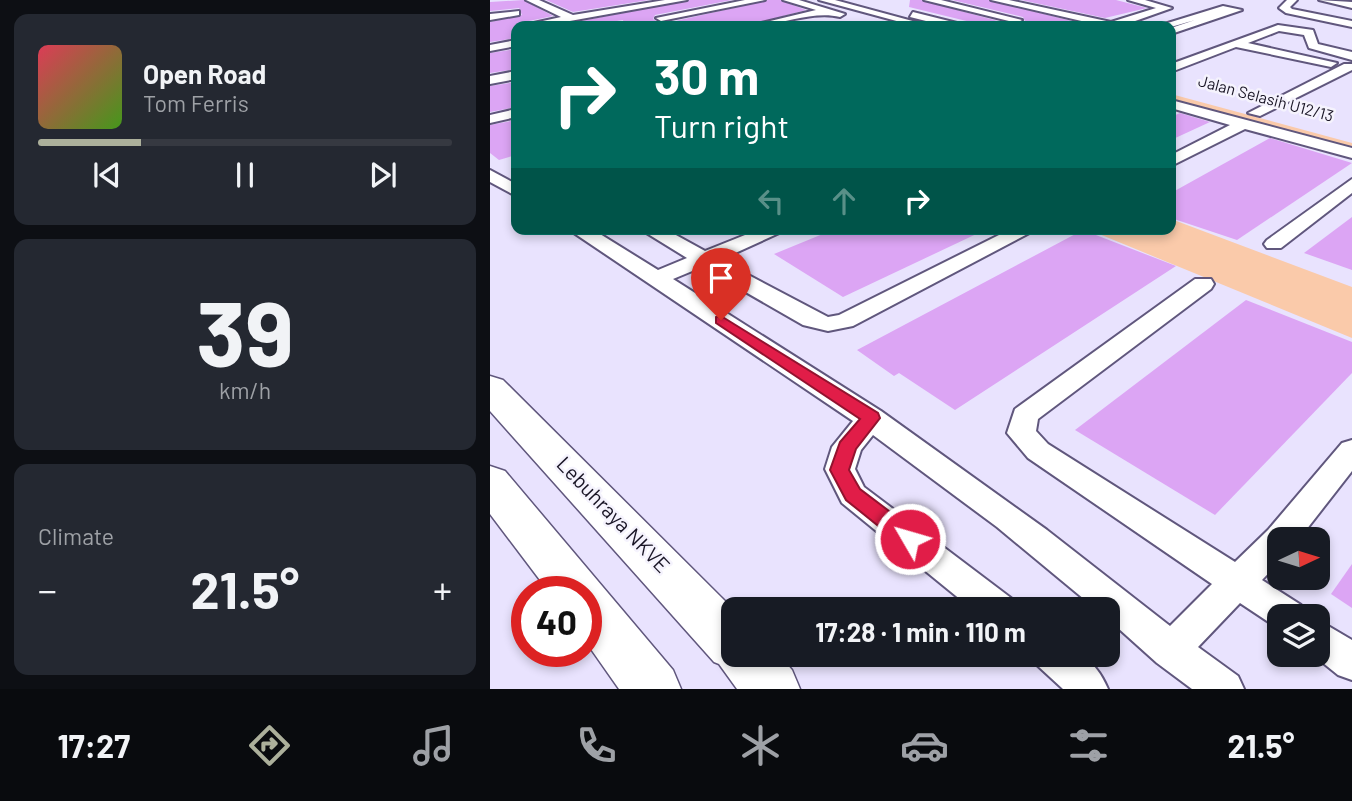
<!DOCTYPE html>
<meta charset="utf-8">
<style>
body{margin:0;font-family:Barlow,sans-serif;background:#242831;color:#f1f3f6;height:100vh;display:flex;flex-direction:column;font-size:26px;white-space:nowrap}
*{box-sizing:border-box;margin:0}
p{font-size:23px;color:#9ea1a6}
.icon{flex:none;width:38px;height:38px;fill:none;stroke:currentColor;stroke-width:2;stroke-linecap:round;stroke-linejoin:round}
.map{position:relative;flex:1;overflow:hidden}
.panel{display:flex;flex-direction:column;gap:14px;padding:14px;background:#0d0f14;width:490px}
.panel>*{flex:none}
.top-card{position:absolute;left:21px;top:21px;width:665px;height:214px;border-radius:14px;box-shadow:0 4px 10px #0003;background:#00695c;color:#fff;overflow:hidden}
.needle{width:46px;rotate:86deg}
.controls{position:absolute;left:777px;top:527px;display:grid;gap:14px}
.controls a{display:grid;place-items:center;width:63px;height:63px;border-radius:14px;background:#171b24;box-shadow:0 4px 10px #0003;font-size:35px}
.speed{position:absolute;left:21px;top:576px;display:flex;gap:14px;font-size:35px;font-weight:700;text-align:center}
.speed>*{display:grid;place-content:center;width:91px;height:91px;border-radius:50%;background:#171b24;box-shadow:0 4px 10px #0003;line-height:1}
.speed .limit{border:10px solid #d22;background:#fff;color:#111}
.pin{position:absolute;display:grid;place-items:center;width:60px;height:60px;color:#fff;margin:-72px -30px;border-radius:50% 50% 50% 0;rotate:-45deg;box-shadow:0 0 7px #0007}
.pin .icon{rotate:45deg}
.me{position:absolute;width:77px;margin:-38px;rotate:308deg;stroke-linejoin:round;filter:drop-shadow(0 0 5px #0008)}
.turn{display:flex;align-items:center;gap:24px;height:147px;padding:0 28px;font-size:32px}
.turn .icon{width:91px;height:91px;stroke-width:2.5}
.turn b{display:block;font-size:49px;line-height:60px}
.lanes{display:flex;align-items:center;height:66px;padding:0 28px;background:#0003;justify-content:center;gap:35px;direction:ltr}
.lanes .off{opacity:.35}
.big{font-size:52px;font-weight:700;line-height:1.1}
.panel .card{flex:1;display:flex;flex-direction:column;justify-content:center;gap:10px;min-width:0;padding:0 24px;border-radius:14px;background:#242831}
.panel .dial{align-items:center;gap:0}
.dial b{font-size:91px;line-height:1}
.song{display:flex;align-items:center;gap:21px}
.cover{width:84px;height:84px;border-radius:10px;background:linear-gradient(135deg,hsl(350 70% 55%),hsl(100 70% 35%))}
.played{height:7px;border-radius:4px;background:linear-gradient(90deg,#acb09b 25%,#363941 25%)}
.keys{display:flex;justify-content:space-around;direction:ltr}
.heat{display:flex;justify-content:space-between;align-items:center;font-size:38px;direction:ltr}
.trip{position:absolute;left:231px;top:597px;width:399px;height:70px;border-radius:14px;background:#171b24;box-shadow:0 4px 10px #0003;font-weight:700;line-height:70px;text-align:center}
.menu{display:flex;height:112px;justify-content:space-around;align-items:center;background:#090b0e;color:#9ea1a6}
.menu .icon{width:49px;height:49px}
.menu .current{color:#acb09b}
.menu b{font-size:32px;color:#f1f3f6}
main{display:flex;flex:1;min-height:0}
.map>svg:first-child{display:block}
</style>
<main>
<section class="panel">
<div class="card">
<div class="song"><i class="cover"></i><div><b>Open Road</b><p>Tom Ferris</p></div></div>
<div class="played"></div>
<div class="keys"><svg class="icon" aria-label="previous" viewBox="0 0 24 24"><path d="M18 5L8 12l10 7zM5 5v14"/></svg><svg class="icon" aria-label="pause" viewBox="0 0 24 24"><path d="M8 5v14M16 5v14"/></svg><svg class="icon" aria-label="next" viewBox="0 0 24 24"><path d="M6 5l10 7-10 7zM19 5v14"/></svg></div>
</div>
<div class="card dial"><b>39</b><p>km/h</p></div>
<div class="card"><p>Climate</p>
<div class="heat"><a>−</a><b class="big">21.5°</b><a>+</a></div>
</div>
</section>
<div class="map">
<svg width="862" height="689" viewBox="0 0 862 689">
<rect width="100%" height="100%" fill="#e9e3fe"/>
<g fill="#facaaa">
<polygon points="681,94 862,143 862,150 681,100"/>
<polygon points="681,219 862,287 862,338 597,229 681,229"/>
</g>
<g fill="#dca5f4">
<polygon points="34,0 63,16 29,23 26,26 26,38 0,42 0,22 32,15 29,8 0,11 0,2"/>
<polygon points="56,0 159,0 83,12"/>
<polygon points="200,0 242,0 165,15 163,19 172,24 278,0 290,0 316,10 256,26 134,26 133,20 96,26 65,26"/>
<polygon points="420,0 431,0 526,26 535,21 533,17 462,0 498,0 602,26 497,26 419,7"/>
<polygon points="531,0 626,0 657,8 615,18"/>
<polygon points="26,49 26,69 0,73 0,53"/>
<polygon points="26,82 26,107 0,112 0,86"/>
<polygon points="690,113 720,122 681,140 681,117"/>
<polygon points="26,120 26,155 9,160 0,153 0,125"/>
<polygon points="780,138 862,163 747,240 681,218 681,193"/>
<polygon points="862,217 862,270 814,253"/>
<polygon points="345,229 497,229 353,297 284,254"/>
<polygon points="593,230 686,266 465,410 409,373 404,376 367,350"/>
<polygon points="756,300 862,342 862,373 725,515 585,430"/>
<polygon points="862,564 862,608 841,594"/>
</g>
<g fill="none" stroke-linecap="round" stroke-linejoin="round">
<defs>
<g id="minor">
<polygon points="36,0 49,0 83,15 175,0 197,0 52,26 30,26 71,17"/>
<polygon points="255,0 275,0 171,21 166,18"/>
<path d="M293,0H309L355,14L350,17C322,10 289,26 259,26L326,10Z"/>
<polygon points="329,0 345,0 441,26 425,26"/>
<polygon points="434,0 451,0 532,20 527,23"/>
<polygon points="501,0 519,0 621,22 666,8 638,0 655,0 682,8 631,26 613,26"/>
<polygon points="797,0 807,0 800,7 802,9 862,21 862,27 796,13 789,8"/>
<polygon points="829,0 862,2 862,8"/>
<polygon points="733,6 752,10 681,34 681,28 705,20 681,27 668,26"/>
<polygon points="29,11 29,15 0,20 0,14"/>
<polygon points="423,12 471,24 472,26 456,26 420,17"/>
<polygon points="788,25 823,30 828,44 862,52 862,60 819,48 814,35 789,31 758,43 847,63 841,67 746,47 681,72 681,64"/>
<polygon points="26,40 26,46 0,51 0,45"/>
<polygon points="854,64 862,64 862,70 770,116 758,113"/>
<polygon points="26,71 26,79 0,84 0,76"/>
<polygon points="681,100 862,148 862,158 755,129 681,166 681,155 740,125 681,108"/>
<polygon points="26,109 26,117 0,123 0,115"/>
<polygon points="0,170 26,184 26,196 0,182"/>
<polygon points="862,179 862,193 791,248 777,248 774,244 777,240"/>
<polygon points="78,229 102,229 168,270 197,258 150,229 175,229 215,251 270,229 298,229 230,260 338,317 349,315 521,229 547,229 363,326 338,331 313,325 212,267 183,279 391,411 557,530 680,626 722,584 538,458 517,433 525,409 705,279 721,279 724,284 721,289 548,419 546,431 558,444 745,562 778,530 852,443 862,440 862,471 809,539 789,539 789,562 772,580 811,605 816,616 789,616 789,629 750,603 708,647 748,676 754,689 702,689 667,663 618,619 618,609 606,609 507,527 383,435 371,450 365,469 374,487 521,598 526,609 482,609 352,503 335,469 342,447 363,421"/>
<polygon points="828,620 862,640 862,680 848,675 822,654 828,654"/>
<path d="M543,654C582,654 600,648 618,689H573L548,666Z"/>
</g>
<g id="highway">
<polygon points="0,376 13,380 243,609 243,654 288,654 302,670 310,689 247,689 229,664 224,662 0,411"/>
<polygon points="0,466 15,471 183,670 191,689 129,689 96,642 96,592 59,592 0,514"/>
</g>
</defs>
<use href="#minor" stroke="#60577d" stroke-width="4"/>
<use href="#highway" stroke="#60577d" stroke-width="3"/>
<use href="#minor" fill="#fff" fill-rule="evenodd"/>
<use href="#highway" fill="#fff" fill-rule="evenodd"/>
</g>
<polygon fill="#e11d48" stroke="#92132f" stroke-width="2" points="231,316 388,413 390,418 366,449 359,470 370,489 428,533 431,539 428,545 420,548 412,545 356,500 340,470 350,442 370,419 226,323 226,317"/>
<g text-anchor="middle" stroke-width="5" stroke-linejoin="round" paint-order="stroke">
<g font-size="16" fill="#191525" stroke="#f5f3fd">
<text transform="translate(776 98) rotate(15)" y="6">Jalan Selasih U12/13</text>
</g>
<g font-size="21" fill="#191525" stroke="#f5f3fd">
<text transform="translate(123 515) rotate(46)" y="7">Lebuhraya NKVE</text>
</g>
</g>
</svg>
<div class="controls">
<a><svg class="needle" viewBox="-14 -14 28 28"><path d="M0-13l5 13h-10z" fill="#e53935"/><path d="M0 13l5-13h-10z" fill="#9ea1a6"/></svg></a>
<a><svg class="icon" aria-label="layers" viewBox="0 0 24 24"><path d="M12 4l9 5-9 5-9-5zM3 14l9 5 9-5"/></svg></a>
</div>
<div class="speed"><div class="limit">40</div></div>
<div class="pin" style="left:231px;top:320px;background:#d93025"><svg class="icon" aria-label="arrive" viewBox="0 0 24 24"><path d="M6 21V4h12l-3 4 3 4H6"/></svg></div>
<svg class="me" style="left:420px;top:539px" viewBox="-20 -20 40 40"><circle r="17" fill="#e11d48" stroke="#fff" stroke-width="3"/><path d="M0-11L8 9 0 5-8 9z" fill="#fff"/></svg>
<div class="trip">17:28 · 1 min · 110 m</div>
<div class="top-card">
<div class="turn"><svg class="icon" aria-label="right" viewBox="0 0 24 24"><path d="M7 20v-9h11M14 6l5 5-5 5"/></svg><div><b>30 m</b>Turn right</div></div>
<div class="lanes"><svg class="icon off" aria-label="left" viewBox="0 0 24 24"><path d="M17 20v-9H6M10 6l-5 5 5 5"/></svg><svg class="icon off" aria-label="ahead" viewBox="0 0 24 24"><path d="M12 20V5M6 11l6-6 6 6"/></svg><svg class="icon" aria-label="right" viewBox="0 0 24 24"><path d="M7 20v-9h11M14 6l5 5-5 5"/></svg></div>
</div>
</div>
</main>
<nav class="menu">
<b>17:27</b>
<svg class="icon current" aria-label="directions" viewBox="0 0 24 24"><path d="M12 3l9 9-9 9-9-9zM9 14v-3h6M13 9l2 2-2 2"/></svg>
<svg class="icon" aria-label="music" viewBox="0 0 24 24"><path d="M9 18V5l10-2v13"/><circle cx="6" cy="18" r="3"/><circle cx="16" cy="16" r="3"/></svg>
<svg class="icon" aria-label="phone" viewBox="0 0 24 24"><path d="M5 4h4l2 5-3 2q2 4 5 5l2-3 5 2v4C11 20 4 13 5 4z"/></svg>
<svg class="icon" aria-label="climate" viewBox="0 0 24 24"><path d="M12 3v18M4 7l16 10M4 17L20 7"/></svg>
<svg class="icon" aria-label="car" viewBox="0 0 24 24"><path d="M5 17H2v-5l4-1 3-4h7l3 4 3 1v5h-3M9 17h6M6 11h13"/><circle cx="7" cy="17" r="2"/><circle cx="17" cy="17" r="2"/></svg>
<svg class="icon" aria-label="filters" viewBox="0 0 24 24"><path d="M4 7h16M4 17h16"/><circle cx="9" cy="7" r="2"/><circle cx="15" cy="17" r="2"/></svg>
<b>21.5°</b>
</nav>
